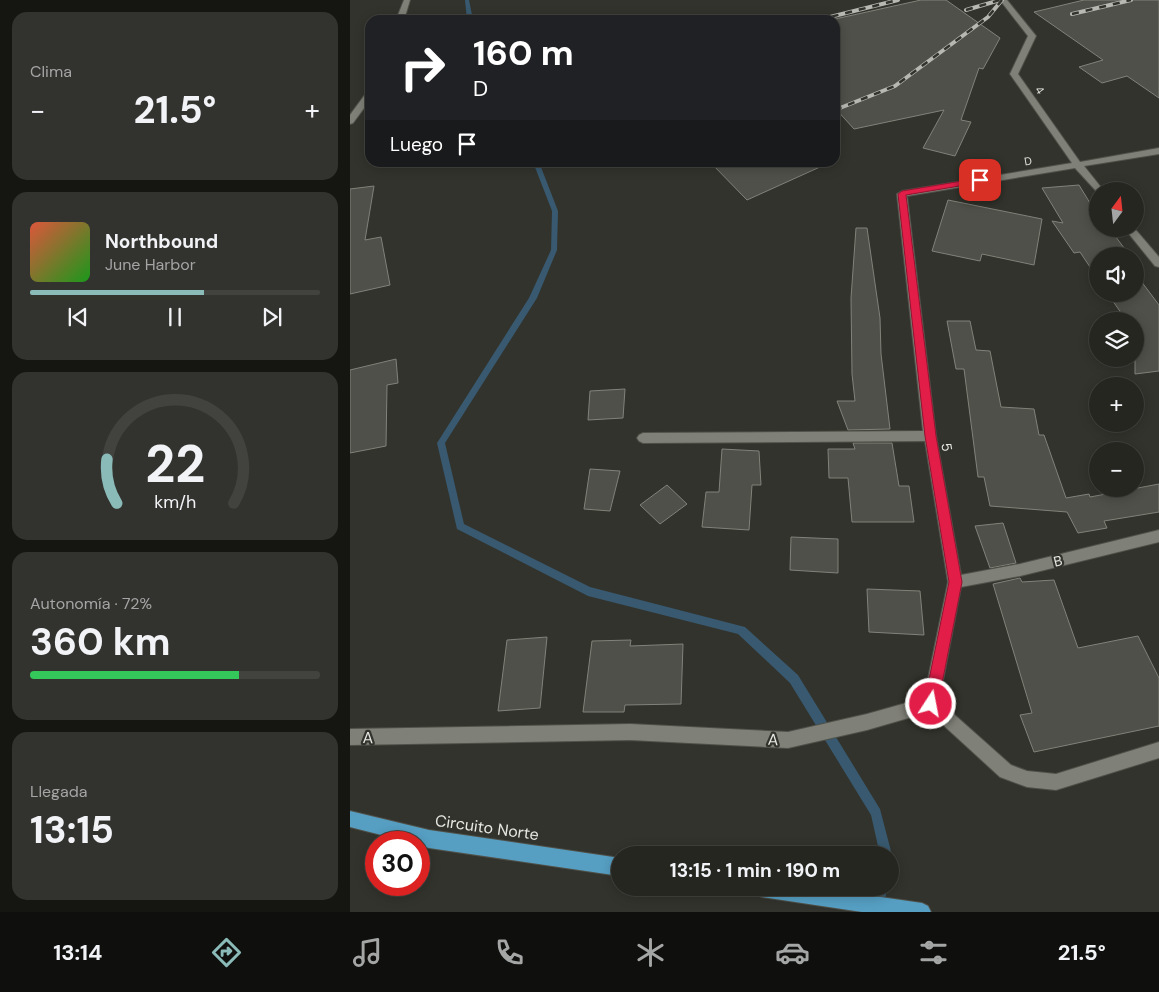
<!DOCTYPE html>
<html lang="es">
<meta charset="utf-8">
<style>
body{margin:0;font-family:"DM Sans",sans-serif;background:#32322e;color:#f1f3f6;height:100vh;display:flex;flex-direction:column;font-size:19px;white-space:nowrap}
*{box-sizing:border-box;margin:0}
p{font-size:16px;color:#a4a5a5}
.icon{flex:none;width:28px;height:28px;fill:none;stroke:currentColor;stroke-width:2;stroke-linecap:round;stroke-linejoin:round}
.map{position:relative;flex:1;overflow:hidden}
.side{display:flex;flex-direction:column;gap:12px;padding:12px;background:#151512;width:350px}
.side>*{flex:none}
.banner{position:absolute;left:15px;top:15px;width:475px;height:152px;border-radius:15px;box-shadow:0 2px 12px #0003,0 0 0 1px #42433f;background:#202124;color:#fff;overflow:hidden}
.needle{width:32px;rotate:15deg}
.controls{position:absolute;left:739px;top:182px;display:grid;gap:10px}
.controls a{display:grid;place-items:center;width:55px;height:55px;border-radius:50%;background:#262621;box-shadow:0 2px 12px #0003,0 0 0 1px #42433f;font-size:25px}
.speed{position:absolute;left:15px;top:831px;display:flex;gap:10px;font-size:25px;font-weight:700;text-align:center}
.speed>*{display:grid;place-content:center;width:65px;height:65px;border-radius:50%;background:#262621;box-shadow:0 2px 12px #0003,0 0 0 1px #42433f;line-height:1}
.speed .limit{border:8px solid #d22;background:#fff;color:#111}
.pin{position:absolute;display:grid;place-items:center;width:42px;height:42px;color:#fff;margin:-21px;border-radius:10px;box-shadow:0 2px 8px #0006}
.me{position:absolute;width:55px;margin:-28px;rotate:11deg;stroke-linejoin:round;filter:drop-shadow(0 0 4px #0008)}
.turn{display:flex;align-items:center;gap:18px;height:105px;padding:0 25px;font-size:22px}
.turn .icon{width:65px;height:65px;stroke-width:2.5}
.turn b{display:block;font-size:35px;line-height:42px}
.then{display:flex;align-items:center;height:48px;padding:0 25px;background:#0003;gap:10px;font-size:19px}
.big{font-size:38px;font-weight:700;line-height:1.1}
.side .widget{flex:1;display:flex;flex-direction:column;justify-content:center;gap:8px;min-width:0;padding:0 18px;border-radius:15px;background:#32322e}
.side .dial{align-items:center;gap:0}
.dial svg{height:130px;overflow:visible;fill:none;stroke:#42433f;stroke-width:7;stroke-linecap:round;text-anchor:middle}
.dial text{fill:#f1f3f6;stroke:none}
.song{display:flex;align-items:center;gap:15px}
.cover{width:60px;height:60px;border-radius:8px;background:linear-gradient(135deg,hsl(10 70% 55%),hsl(120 70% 35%))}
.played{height:5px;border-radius:2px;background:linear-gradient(90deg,#8bbbb9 60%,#42433f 60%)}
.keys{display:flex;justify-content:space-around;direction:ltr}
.heat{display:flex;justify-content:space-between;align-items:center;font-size:28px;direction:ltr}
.charge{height:8px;border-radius:4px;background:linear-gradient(90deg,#34c759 72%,#42433f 0)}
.trip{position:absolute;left:261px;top:846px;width:288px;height:50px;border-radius:25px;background:#262621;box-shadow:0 2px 12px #0003,0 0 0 1px #42433f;font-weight:700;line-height:50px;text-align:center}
.tabs{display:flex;height:80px;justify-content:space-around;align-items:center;background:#0f0f0d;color:#a4a5a5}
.tabs .icon{width:35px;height:35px}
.tabs .active{color:#8bbbb9}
.tabs b{font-size:22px;color:#f1f3f6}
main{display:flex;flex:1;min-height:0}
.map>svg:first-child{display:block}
</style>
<main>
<section class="side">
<div class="widget"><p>Clima</p>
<div class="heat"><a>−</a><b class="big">21.5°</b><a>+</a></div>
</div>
<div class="widget">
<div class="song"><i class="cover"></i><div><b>Northbound</b><p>June Harbor</p></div></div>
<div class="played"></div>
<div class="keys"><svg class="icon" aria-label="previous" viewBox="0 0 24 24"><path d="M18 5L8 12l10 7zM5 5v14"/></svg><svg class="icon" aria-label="pause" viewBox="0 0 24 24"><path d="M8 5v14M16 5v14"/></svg><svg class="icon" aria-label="next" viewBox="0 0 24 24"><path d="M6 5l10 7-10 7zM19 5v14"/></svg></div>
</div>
<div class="widget dial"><svg viewBox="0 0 100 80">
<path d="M14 69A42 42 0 1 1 86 69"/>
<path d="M14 69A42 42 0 0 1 8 42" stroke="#8bbbb9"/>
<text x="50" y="56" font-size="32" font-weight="700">22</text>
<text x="50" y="72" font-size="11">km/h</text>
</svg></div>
<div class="widget"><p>Autonomía · 72%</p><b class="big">360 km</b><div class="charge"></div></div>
<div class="widget"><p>Llegada</p><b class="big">13:15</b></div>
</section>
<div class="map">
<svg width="809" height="912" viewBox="0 0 809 912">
<rect width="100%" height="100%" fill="#32332c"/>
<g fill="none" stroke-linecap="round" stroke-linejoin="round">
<g fill="#38596f" fill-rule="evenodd">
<polygon points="115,0 119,0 123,20 117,20"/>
<polygon points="183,162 189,162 208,211 207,250 187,298 95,443 114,524 240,587 395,627 448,675 530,809 542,855 540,859 540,855 530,855 521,815 440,683 388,634 238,596 107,529 87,443 179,298 201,250 202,211"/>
<polygon points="526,888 538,888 531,912 519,912"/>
</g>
</g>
<g fill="#4f5049" stroke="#81827a">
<polygon points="571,0 596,0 650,38 633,69 629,68 611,120 621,122 605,156 573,148 594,110 504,129 485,108 485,19"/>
<polygon points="734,0 809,0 809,98 777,76 752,83 729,67 753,60 684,12"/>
<polygon points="360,162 481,162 397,200"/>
<polygon points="729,185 740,203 745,226 748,226 748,229 760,229 780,256 748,256 748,279 730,252 724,253 702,221 713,223 692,188"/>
<polygon points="24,186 15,240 31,237 40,285 0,294 0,189"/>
<polygon points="598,200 692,219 684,265 632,254 630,261 582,251"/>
<polygon points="506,228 517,228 530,318 531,354 540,429 498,430 487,401 505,401 502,374 501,298"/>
<polygon points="785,273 809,305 809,371 785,374 785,321 772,321 776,320 758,294 785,294"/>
<polygon points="597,321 620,321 626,350 640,351 651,407 684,409 689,435 694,435 716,498 739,494 740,497 809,484 809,512 754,521 757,528 728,533 717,512 640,506 634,477 628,477 614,369 606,369"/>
<polygon points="46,359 48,383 37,385 36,446 0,453 0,370"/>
<polygon points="275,389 273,418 238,420 240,391"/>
<polygon points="503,443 542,443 549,486 559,486 564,522 502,522 498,478 479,478 478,449 505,449"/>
<polygon points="372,449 409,451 411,485 402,485 399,530 352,527 356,492 369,492"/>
<polygon points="240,469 270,471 260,511 234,509"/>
<polygon points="317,485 337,504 310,524 290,505"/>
<polygon points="653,523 666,563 640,568 625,526"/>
<polygon points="441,537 488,539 488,573 440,570"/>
<polygon points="670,578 672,582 704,580 728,648 788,636 809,678 809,726 684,752 670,715 682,713 643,584"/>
<polygon points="517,589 570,591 574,635 519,632"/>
<polygon points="197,637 190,708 148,711 157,640"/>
<polygon points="281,640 280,646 333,644 331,704 275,705 274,712 233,712 242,641"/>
</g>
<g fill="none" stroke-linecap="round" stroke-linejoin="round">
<defs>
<g id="minor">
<polygon points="54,0 60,0 54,20 46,20"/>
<polygon points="650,0 657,0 686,36 668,74 730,162 809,148 809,154 734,166 754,191 748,191 748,193 725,168 557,196 586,436 611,575 670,564 809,530 809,542 670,576 611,587 589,701 661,765 677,771 706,774 809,742 809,758 706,790 677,787 650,777 579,712 517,730 438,748 280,740 0,745 0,729 280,724 438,732 517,714 574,698 598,582 575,441 293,443 289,441 287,438 289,435 293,433 573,431 547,194 552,191 722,163 660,74 678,36"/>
<polygon points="17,92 20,92 20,100 3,123 0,124 0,115"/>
<polygon points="775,229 785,229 809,257 809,267 805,266"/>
</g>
<g id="major">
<polygon points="0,811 79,830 270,858 270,876 79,848 69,845 69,842 59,842 0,827"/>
<polygon points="403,888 468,888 572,903 578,906 581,912 512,912 412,897 406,894"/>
</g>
</defs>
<use href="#minor" stroke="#50514a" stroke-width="2"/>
<use href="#major" stroke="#50514a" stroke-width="2"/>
<use href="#minor" fill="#7f8077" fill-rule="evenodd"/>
<use href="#major" fill="#569fc3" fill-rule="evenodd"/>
<defs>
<g id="rail">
<polyline points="616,10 650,0"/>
<polyline points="722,14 781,0"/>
<polyline points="468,20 548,0"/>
<polyline points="485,110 545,86 638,17 652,0"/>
</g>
</defs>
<use href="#rail" stroke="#b7b8b2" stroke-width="4"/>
<use href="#rail" stroke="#32332c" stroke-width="2.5" stroke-dasharray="7" stroke-linecap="butt"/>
</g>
<polygon fill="#e11d48" stroke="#92132f" points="630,178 633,179 633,182 556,195 586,436 612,582 588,704 586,708 581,711 576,708 574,704 599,582 575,436 548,194 552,191"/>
<g text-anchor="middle" stroke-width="4.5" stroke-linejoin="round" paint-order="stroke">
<g font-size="11" fill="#e8e9e4" stroke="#32332c">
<text transform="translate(690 90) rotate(55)" y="4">4</text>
<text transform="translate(678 161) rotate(-10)" y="4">D</text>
</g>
<g font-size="14" fill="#e8e9e4" stroke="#32332c">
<text transform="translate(597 447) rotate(80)" y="5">5</text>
<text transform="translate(708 561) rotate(-14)" y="5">B</text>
</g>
<g font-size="16" fill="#e8e9e4" stroke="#32332c">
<text transform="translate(18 737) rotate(1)" y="6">A</text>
<text transform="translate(423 739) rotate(3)" y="6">A</text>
<text transform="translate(137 827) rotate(8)" y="6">Circuito Norte</text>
</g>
</g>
</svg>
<div class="controls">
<a><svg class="needle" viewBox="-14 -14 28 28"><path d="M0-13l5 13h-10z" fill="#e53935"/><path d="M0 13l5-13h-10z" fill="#a4a5a5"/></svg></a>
<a><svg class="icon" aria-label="sound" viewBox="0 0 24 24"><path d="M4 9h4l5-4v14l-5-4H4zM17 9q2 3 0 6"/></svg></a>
<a><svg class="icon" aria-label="layers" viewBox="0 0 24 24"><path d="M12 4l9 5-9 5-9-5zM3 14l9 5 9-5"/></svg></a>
<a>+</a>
<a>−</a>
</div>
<div class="speed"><div class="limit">30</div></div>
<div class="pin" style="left:630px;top:180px;background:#d93025"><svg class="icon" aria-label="arrive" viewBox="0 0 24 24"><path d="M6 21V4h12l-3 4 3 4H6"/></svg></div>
<svg class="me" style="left:581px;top:704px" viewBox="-20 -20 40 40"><circle r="17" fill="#e11d48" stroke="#fff" stroke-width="3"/><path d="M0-11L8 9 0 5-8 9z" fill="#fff"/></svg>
<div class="trip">13:15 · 1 min · 190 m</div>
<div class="banner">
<div class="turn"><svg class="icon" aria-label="right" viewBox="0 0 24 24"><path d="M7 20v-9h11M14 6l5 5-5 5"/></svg><div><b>160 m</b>D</div></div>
<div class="then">Luego<svg class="icon" aria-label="arrive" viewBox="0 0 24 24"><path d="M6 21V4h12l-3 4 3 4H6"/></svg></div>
</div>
</div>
</main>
<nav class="tabs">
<b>13:14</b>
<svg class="icon active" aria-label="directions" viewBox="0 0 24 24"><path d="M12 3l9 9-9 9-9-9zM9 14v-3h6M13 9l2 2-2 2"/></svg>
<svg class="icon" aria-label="music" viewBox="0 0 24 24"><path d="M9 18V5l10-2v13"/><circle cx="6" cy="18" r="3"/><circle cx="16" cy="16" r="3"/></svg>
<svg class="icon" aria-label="phone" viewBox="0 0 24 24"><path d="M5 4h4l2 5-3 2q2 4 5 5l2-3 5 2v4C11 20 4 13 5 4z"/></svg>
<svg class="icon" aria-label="climate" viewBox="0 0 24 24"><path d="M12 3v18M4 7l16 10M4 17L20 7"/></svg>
<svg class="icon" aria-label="car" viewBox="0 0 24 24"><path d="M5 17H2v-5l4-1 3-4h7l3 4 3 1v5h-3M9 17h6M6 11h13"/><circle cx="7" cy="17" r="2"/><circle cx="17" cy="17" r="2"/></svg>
<svg class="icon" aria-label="filters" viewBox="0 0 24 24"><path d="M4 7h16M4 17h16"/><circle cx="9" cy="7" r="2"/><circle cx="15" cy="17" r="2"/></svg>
<b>21.5°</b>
</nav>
